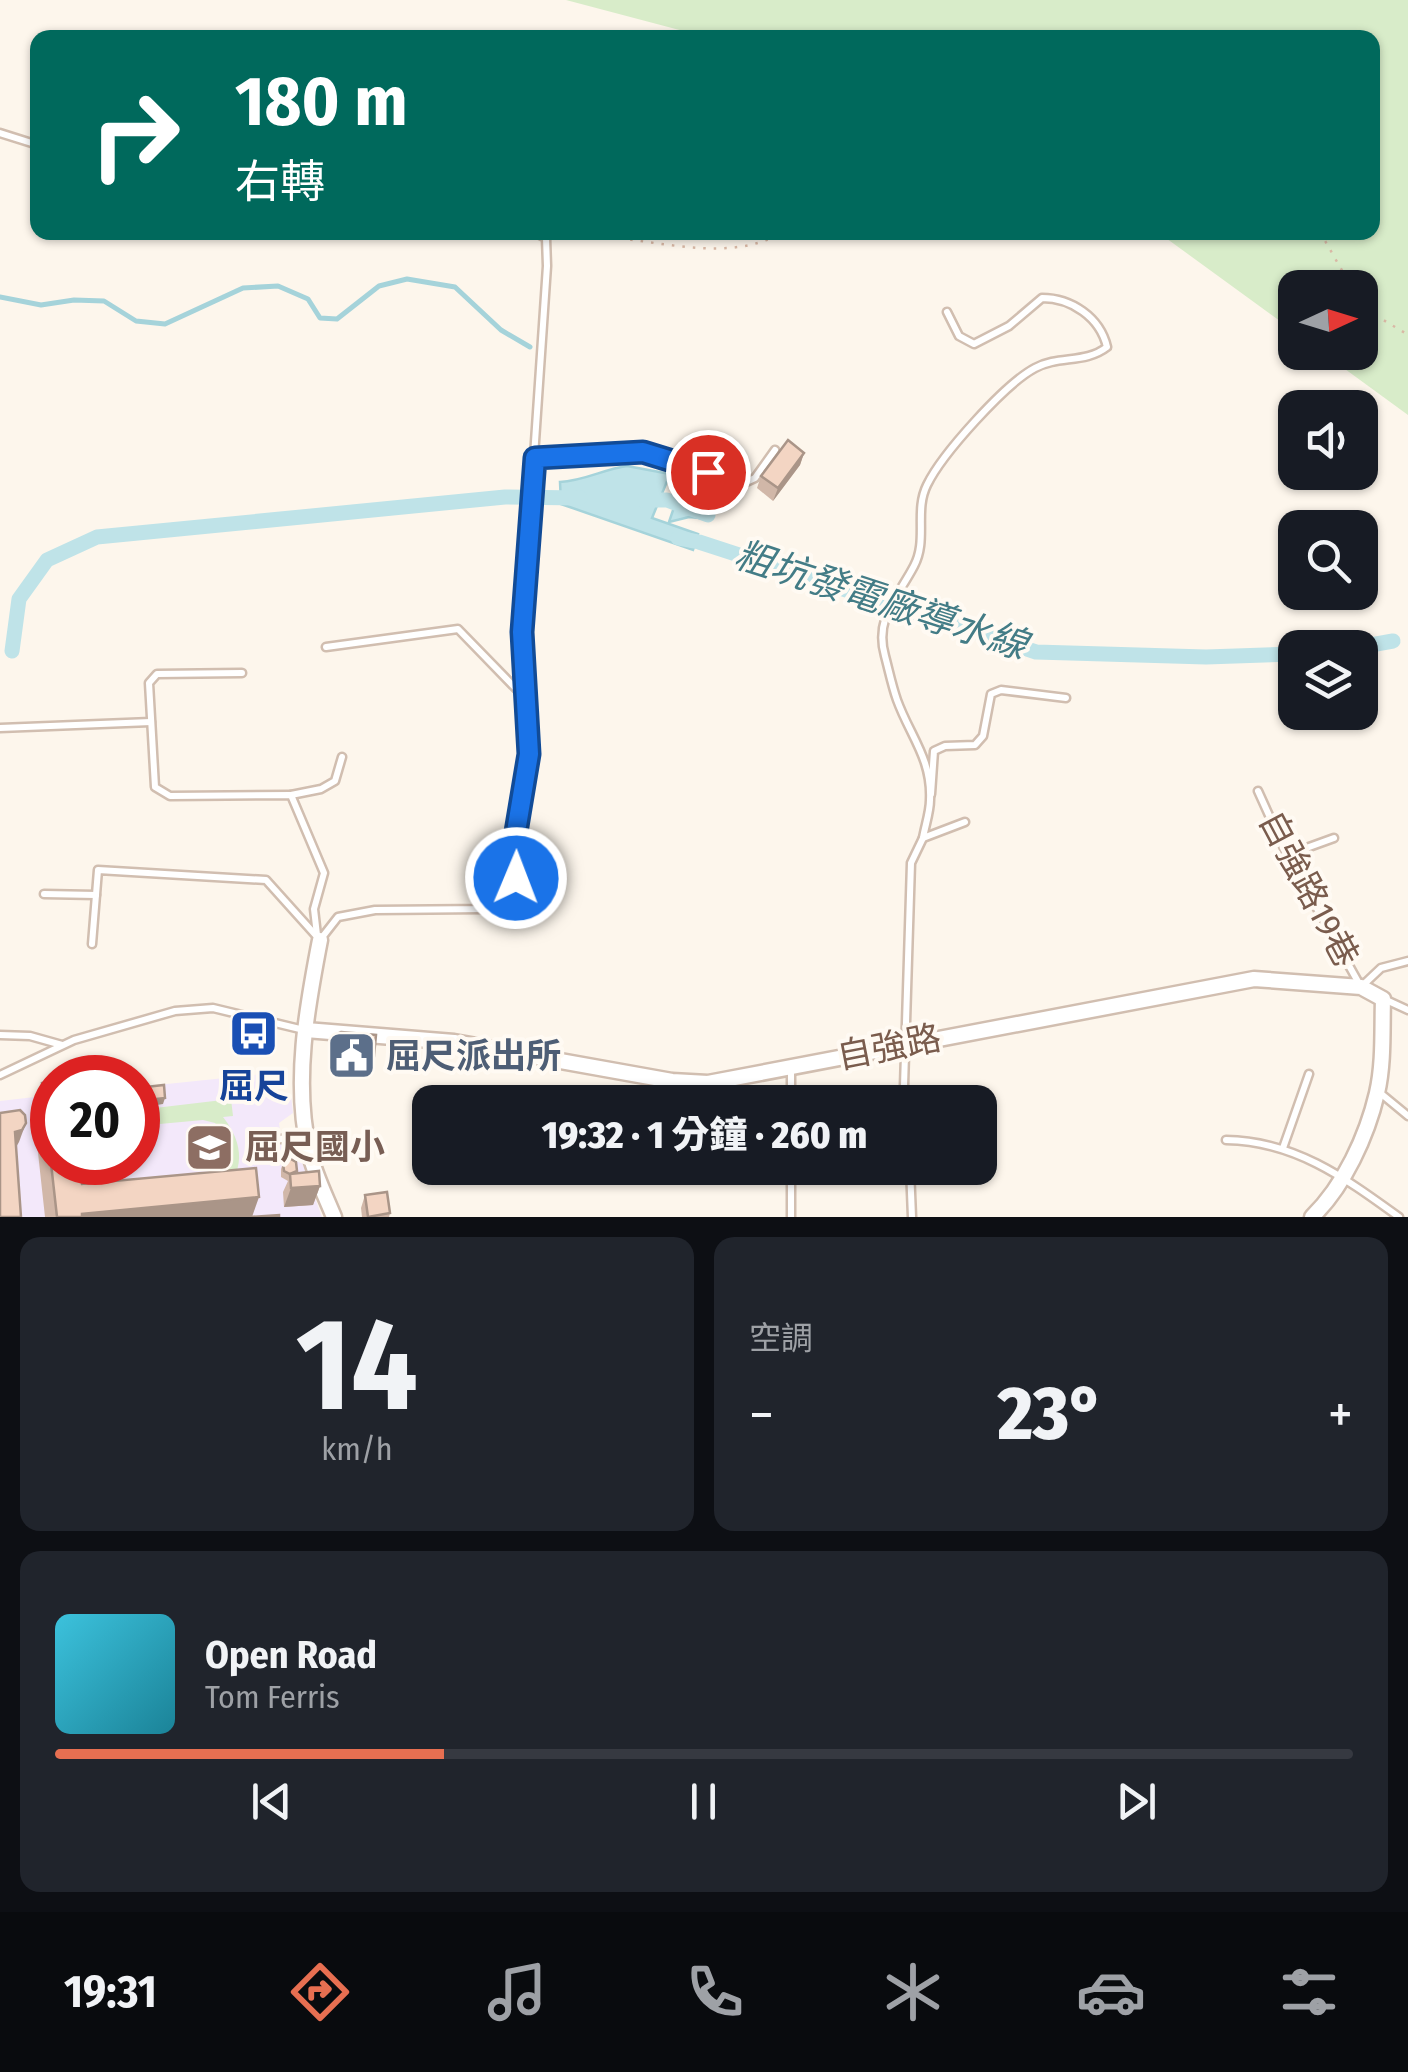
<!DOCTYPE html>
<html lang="zh-TW">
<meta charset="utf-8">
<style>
body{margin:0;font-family:"Fira Sans Condensed","Noto Sans TC",sans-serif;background:#20242c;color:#f1f3f6;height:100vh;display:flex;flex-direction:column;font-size:38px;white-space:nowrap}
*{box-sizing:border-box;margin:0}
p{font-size:32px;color:#9ea1a6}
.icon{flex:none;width:55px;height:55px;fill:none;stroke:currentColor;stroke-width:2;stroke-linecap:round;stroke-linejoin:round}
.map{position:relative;height:1217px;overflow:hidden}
.drawer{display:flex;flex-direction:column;gap:20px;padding:20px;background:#0d0f14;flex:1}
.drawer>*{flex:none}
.top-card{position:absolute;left:30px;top:30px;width:1350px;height:210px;border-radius:20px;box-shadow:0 2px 8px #0004;background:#00695c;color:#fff;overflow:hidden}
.needle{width:65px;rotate:86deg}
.fabs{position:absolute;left:1278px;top:270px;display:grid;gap:20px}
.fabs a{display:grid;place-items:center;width:100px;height:100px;border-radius:20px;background:#171b24;box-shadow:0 2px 8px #0004;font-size:50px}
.speed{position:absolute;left:30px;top:1055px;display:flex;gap:20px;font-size:50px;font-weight:700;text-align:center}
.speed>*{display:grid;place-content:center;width:130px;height:130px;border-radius:50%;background:#171b24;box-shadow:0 2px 8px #0004;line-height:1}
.speed .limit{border:15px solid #d22;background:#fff;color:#111}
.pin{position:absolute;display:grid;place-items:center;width:85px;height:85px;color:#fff;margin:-42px;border:5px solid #fff;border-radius:50%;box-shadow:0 2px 10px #0007}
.me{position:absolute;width:110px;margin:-55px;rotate:1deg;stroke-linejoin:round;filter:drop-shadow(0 0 8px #0008)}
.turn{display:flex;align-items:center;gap:35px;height:210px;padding:0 40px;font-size:45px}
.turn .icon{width:130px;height:130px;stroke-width:2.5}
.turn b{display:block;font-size:70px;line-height:85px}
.big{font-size:75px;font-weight:800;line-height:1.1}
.drawer .widget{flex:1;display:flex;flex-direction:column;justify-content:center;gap:15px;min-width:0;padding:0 35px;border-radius:20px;background:#20242c}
.drawer .dial{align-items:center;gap:0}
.dial b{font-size:130px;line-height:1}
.song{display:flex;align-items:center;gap:30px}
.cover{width:120px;height:120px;border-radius:15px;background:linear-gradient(135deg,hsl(190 70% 55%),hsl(190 70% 35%))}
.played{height:10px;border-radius:5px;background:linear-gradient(90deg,#e76f51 30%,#363941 30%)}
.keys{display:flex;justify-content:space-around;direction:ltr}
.heat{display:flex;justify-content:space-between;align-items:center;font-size:55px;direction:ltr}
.drawer .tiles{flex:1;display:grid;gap:20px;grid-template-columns:1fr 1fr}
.widget:last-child{grid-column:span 2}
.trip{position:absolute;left:412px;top:1085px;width:585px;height:100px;border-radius:20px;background:#171b24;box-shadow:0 2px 8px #0004;font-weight:800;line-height:100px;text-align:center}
.tab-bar{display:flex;height:160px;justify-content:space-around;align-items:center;background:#090b0e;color:#9ea1a6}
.tab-bar .icon{width:70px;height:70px}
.tab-bar .current{color:#e76f51}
.tab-bar b{font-size:45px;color:#f1f3f6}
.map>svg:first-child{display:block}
</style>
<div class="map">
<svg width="1408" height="1217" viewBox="0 0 1408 1217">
<rect width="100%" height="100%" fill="#fdf6ec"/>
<polygon fill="#f3e8fa" points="263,1074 266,1094 291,1095 293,1113 279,1123 283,1154 301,1160 322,1217 0,1217 0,1101 52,1095 52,1162 138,1162 138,1087"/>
<g fill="#d8ecc9">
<polygon points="566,0 1408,0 1408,415 1323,353 1360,352 1360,288 1295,288 1295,332 1159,233 1372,232 1372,38 706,37"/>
<path d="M231,1099L233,1116L223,1117C244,1143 247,1175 217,1194L97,1203C79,1196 73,1181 71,1163H83L95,1186L106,1191L208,1183C230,1168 233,1143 215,1123L203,1120L138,1126V1110Z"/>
</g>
<g fill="#bfe3e8" stroke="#a5d3da" stroke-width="2.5">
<path d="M627,466L670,474L652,518L698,534L693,550L561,504L560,482C584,481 604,469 627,466Z"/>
<polygon points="683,481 690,485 695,496 703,502 699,518 689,517 669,522"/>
</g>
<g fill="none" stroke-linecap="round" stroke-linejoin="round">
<polyline stroke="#a5d3da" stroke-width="5" points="0,297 41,305 74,300 104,301 136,321 165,324 243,288 278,286 308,299 320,318 337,319 379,286 407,279 455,287 501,330 530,347"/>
<g stroke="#bfe3e8" stroke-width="15">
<polyline points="643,500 667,500 708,515"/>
<polyline points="678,538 699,542 1036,652 1206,657 1295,654"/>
<polyline points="1354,648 1393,641"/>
<polyline points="12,651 19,599 47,560 97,537 505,497 580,498"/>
</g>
<defs>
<g id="lane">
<polyline points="0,133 38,145"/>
<polyline points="535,458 643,452 742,484 755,478 775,450"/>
<polyline points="242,673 157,674 149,683 155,787 170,796 291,795 324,873 314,909 317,935"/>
<polyline points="527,698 522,632 547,266 546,238 534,232"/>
<polyline points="0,728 151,722"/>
<polyline points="1258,791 1287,855 1361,987 1381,968 1408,961"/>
<polyline points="931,794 934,751 945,746 975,745 983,736 991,694 1001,690 1066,698"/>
<polyline points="291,795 321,789 335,781 342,757"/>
<path d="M923,838C925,826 930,812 930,800C932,759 910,736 897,700C892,686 889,671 885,656C874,618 898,597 914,566C928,540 914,511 927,485C942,454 1005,384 1035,368C1059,355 1085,364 1107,347C1100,317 1071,298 1042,298L1009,326L974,344L959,336L947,312"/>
<polyline points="1287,855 1334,838"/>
<polyline points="44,894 96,895"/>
<polyline points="92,944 98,870 266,880 320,940 338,917 375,910 486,909 506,900 516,878 515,838 529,754 527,700 458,629 326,647"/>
<polyline points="1384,999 1408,1010"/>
<polyline points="0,1035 30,1036 62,1045"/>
<polyline points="0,1075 74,1040 175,1011 213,1008 304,1030"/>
<polyline points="1379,1092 1408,1116"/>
<polyline points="791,1102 791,1068"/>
<polyline points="906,1102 904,1086 911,863 923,838 965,822"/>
<polyline points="281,1139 305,1135"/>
<path d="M1226,1140C1295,1141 1345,1178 1399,1217"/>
<polyline points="1283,1148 1309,1074"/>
<polyline points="910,1168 912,1217"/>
<polyline points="791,1217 791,1168"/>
</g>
<g id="street">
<path d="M320,940C307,1007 293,1082 309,1151C314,1173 325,1195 334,1217"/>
<path d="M306,1030L454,1042L672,1081L708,1083L1254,979L1361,987L1383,999C1382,1029 1384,1063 1377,1093C1367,1136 1344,1186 1312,1217"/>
</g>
</defs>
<use href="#lane" stroke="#d1beb0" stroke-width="11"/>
<use href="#street" stroke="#d1beb0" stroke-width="19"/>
<g stroke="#d9b8a5" stroke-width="2.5" stroke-dasharray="2.5 8" stroke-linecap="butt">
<polyline points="1320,232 1352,288"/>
<path d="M557,237C628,227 718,271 783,232"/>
<polyline points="1360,301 1365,309 1405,333"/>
</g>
<use href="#lane" stroke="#fff" stroke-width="6"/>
<use href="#street" stroke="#fff" stroke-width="14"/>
</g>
<g fill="#d1b7a8">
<polygon points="804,453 800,465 773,501 757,488 761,476"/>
<polygon points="337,1034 374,1056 370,1069 331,1066 333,1047"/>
<polygon points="42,1083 82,1184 252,1217 279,1217 45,1217 33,1107"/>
<polygon points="283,1163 297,1171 296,1173 320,1186 313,1205 284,1207 283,1192 288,1181 281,1177 281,1169"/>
<polygon points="365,1195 390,1213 389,1217 362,1217 361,1208"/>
</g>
<g fill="#aa9588">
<polygon points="804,453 800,465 773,501 778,488"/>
<polygon points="336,1053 374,1056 370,1069 331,1066"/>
<polygon points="165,1098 163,1104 144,1107 147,1100"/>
<polygon points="26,1123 19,1142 15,1149 15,1132"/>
<polygon points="320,1186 313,1205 284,1207 291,1188"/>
<polygon points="259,1197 252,1217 81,1217 82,1214"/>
</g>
<g fill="#f3d5c3" stroke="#aa9588" stroke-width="2.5">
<polygon points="788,440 804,453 778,488 761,476"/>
<polygon points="341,1032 376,1035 374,1056 336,1053 337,1034"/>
<polygon points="52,1081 52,1162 79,1162 82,1184 256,1168 259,1197 82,1214 82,1217 57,1217 42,1083"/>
<polygon points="164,1085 165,1098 147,1100 145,1087"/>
<polygon points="20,1110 25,1115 26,1123 22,1130 15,1132 21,1217 0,1217 0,1113"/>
<polygon points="289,1158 296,1162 297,1171 290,1174 284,1171 283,1163"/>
<polygon points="319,1171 320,1186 291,1188 290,1174"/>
<polygon points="387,1192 390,1213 368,1217 365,1195"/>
<polygon points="279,1215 279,1217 249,1217"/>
</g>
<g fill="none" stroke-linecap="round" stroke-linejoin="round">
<defs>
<polyline id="route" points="516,878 515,838 529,754 522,632 535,458 643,452 708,472"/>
</defs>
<use href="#route" stroke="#114b97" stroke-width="25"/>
<use href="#route" stroke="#1a73e8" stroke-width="18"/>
</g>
<defs>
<symbol id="bus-square" viewBox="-11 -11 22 22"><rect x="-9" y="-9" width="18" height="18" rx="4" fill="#1a4fb4" stroke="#fffaf3"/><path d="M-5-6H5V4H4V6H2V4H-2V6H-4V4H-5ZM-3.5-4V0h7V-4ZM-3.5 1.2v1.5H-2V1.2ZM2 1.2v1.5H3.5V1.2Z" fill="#fff"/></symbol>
<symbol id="civic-square" viewBox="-11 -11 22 22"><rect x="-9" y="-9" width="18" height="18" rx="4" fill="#5c6f8a" stroke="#fffaf3"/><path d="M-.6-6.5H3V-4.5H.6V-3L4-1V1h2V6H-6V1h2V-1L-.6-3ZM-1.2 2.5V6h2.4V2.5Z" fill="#fff"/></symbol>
<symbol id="school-square" viewBox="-11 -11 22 22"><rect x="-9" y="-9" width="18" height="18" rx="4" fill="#8d6e63" stroke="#fffaf3"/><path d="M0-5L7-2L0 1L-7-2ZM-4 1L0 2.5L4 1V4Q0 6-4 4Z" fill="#fff"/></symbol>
</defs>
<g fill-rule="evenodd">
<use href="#bus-square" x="226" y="1006" width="55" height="55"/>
<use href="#civic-square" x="324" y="1028" width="55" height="55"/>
<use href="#school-square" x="182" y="1120" width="55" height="55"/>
</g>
<g text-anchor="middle" stroke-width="8" stroke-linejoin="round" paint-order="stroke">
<g font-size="35" fill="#7a5c4d" stroke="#fffaf3">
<text transform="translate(1309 889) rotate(62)" y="12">自強路19巷</text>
<text transform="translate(889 1047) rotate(-11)" y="12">自強路</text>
</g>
<g font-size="35" font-weight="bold" fill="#4e5e75" stroke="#fffaf3" text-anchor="start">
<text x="386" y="1068">屈尺派出所</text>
</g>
<g font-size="35" font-weight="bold" fill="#164399" stroke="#fffaf3">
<text x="254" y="1098">屈尺</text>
</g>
<g font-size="35" font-weight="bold" fill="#785e54" stroke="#fffaf3" text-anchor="start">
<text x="245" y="1159">屈尺國小</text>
</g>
<g font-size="38" font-style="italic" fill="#437c86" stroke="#fffaf3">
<text transform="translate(881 600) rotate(18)" y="13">粗坑發電廠導水線</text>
</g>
</g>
</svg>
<div class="fabs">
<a><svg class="needle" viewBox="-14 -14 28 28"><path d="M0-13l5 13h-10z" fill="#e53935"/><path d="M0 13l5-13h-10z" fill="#9ea1a6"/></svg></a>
<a><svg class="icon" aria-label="sound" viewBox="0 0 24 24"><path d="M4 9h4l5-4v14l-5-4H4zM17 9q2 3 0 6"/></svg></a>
<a><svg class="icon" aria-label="search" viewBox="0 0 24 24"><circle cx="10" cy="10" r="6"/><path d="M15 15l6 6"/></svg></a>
<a><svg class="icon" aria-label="layers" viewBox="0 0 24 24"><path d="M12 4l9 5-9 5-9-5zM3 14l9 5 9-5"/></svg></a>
</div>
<div class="speed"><div class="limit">20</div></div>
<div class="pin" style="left:708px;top:472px;background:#d93025"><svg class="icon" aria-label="arrive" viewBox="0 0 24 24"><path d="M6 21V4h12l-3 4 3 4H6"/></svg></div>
<svg class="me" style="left:516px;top:878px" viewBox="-20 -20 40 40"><circle r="17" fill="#1a73e8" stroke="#fff" stroke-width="3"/><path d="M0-11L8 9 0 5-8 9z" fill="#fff"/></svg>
<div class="trip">19:32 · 1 分鐘 · 260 m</div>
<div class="top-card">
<div class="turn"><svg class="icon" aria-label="right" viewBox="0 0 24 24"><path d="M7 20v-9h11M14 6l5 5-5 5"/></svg><div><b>180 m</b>右轉</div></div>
</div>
</div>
<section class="drawer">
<div class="tiles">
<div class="widget dial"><b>14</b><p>km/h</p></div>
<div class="widget"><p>空調</p>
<div class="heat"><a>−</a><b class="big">23°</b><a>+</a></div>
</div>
<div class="widget">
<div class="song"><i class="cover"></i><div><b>Open Road</b><p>Tom Ferris</p></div></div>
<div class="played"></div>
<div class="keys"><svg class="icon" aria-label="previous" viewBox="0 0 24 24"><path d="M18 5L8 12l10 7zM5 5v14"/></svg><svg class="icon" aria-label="pause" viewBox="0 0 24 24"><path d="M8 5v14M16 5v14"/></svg><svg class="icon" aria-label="next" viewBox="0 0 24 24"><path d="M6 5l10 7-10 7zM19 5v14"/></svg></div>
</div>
</div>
</section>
<nav class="tab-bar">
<b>19:31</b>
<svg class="icon current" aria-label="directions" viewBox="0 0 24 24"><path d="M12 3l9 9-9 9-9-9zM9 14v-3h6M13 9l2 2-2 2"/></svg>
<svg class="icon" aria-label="music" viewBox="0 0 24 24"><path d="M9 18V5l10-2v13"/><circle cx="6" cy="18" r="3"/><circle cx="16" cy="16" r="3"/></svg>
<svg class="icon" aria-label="phone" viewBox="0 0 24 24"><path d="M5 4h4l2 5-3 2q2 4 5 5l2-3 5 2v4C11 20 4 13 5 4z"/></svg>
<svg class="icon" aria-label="climate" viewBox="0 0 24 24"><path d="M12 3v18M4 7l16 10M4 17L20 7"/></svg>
<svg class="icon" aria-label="car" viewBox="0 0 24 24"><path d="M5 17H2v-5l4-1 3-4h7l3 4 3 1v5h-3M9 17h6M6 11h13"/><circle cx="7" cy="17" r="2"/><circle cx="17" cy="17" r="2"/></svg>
<svg class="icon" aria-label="filters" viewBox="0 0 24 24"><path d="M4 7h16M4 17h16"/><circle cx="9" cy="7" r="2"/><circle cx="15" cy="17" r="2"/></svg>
</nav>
